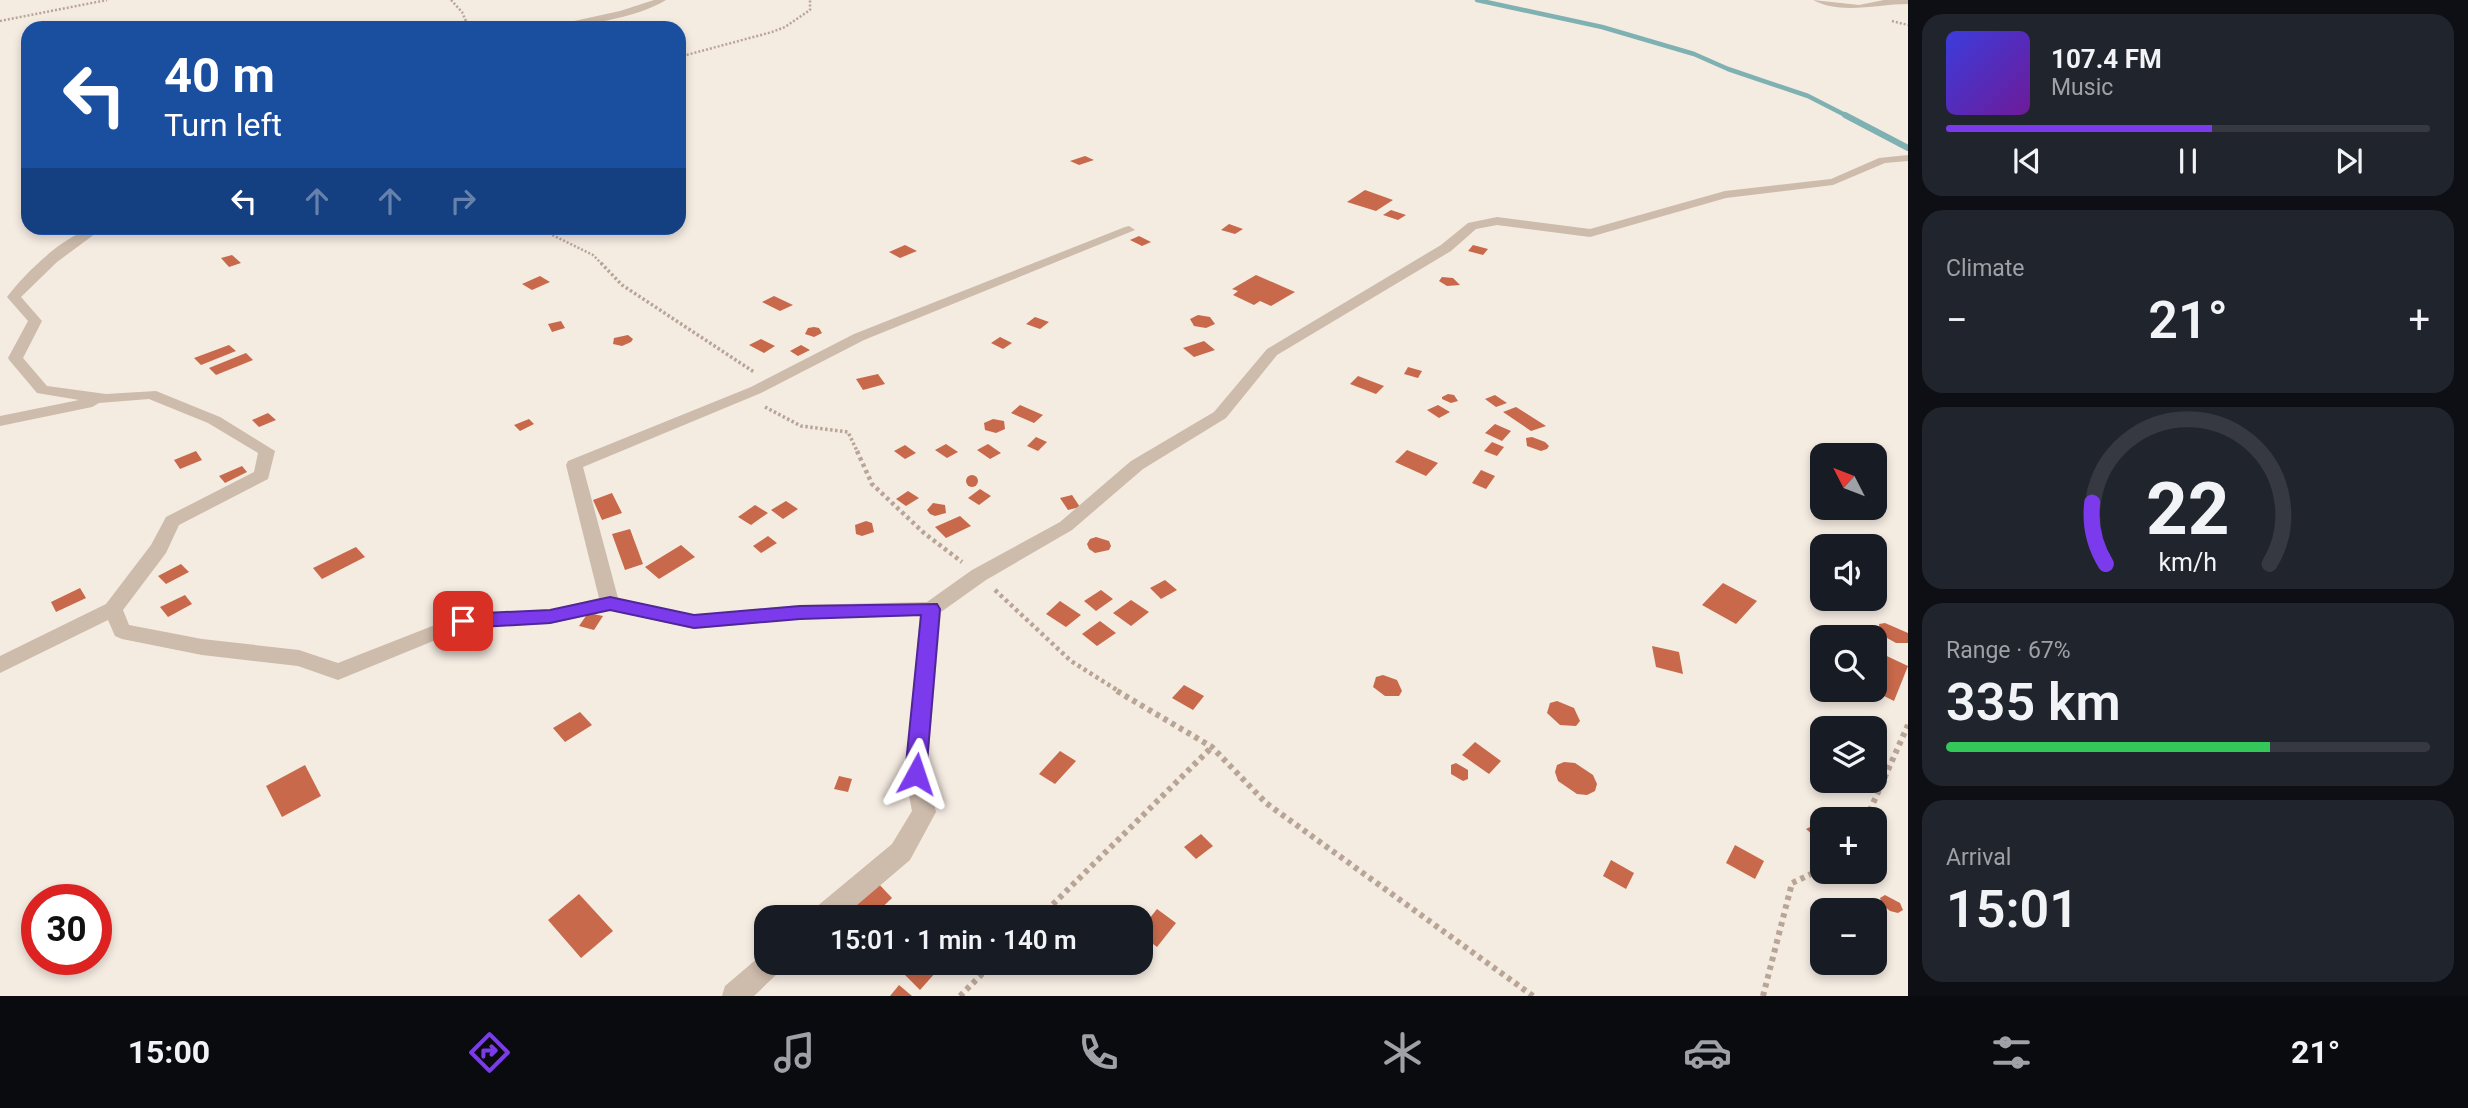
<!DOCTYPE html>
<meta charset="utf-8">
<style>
body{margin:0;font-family:Roboto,sans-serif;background:#20242c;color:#f1f3f6;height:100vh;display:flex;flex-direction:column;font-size:26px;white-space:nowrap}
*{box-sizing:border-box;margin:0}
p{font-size:23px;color:#9ea1a6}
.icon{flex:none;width:38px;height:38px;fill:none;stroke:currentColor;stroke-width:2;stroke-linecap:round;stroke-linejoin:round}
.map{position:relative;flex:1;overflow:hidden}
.sheet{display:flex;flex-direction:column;gap:14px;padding:14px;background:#0d0f14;width:560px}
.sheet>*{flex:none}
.hud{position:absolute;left:21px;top:21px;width:665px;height:214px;border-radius:21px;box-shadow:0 4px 10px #0003;background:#1a4fa0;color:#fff;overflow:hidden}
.needle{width:46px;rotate:312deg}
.buttons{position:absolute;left:1810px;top:443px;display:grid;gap:14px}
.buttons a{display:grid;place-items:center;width:77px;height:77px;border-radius:14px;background:#171b24;box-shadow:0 4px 10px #0003;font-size:35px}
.speed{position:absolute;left:21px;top:884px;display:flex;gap:14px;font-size:35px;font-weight:700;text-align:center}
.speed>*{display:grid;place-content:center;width:91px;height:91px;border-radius:50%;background:#171b24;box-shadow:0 4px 10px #0003;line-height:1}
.speed .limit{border:10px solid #d22;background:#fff;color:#111}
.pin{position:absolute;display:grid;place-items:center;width:60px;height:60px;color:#fff;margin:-30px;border-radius:14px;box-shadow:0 4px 10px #0006}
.me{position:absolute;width:77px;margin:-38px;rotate:5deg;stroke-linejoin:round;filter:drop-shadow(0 0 5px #0008)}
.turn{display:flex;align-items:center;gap:24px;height:147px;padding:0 28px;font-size:32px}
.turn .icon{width:91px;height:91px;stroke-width:2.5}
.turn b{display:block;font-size:49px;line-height:60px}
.lanes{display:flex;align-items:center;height:66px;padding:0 28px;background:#0003;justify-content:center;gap:35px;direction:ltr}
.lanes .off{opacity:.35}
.big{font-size:52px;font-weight:600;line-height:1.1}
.sheet .card{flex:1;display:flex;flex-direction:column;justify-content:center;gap:10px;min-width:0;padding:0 24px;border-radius:21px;background:#20242c}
.sheet .dial{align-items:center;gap:0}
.dial svg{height:182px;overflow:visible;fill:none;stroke:#363941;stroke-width:7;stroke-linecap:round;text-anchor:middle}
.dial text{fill:#f1f3f6;stroke:none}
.song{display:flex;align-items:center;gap:21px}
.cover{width:84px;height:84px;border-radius:10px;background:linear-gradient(135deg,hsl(240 70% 55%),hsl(280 70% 35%))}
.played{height:7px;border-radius:4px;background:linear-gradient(90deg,#7c3aed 55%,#363941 55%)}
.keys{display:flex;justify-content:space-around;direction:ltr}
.heat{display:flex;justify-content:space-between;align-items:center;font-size:38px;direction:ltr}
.charge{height:10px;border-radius:5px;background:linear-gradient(90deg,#34c759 67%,#363941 0)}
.trip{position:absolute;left:754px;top:905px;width:399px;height:70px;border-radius:21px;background:#171b24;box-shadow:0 4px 10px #0003;font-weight:600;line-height:70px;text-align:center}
.tabs{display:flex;height:112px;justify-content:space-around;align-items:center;background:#090b0e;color:#9ea1a6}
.tabs .icon{width:49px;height:49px}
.tabs .selected{color:#7c3aed}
.tabs b{font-size:32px;color:#f1f3f6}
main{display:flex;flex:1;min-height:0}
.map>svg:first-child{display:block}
</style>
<main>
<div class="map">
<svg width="1908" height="996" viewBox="0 0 1908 996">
<rect width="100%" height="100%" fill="#f4ebe1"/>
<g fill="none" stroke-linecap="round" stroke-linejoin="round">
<polyline stroke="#7fb0b2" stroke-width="4.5" points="1477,0 1602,27 1694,54 1728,69 1808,96 1849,117"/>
<polyline stroke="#7fb0b2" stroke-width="6" points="1845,115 1908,148"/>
</g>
<g fill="#c8694b">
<polygon points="1085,156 1094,160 1079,165 1070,161"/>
<polygon points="1365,190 1393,200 1376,211 1347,202"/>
<polygon points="1391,210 1406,215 1398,220 1383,215"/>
<polygon points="1229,224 1243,229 1235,234 1221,230"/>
<polygon points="1139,236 1151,242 1142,246 1130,240"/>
<polygon points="905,245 917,251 900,258 889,252"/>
<polygon points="1473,245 1488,249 1483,255 1468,251"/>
<polygon points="232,255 241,263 229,267 221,258"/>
<polygon points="1256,275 1295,292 1271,306 1260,301 1254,305 1233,295 1238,291 1232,289"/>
<polygon points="540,276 550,282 532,290 522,284"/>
<polygon points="1442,277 1453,278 1460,285 1447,286 1439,281"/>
<polygon points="774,296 793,305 780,311 762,302"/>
<polygon points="1198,315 1210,317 1215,324 1206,328 1194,326 1190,319"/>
<polygon points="1035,317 1049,322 1040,329 1026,324"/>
<polygon points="561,321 565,328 552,332 548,324"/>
<polygon points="814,327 819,328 822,333 814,337 805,334 808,328"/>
<polygon points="628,335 633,339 631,342 622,346 613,344 614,338"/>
<polygon points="1000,337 1012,343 1003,349 991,343"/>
<polygon points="761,339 775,346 764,353 749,345"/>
<polygon points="1204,341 1215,350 1194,357 1183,348"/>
<polygon points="229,345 236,351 201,365 194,358"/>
<polygon points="801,345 810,350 798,356 790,351"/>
<polygon points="246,353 253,360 216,375 209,368"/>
<polygon points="1408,367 1422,371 1418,378 1404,374"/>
<polygon points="878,374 885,384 863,390 856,379"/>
<polygon points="1358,376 1384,386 1376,394 1350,384"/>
<polygon points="1448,394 1454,395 1458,401 1451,403 1442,399 1442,397"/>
<polygon points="1495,395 1507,403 1496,407 1485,399"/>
<polygon points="1020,405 1043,415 1034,423 1011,413"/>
<polygon points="1438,405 1450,412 1439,418 1427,410"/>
<polygon points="1516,407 1546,426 1531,431 1503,412"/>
<polygon points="268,413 276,420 259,427 252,420"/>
<polygon points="529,419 534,424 520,431 514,425"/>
<polygon points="993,419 1004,421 1005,429 996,433 985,430 984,423"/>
<polygon points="1495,424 1511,431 1502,441 1485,433"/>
<polygon points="1036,437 1047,442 1038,451 1027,446"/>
<polygon points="1532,437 1545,442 1549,446 1547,449 1541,451 1527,446 1526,438"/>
<polygon points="1492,442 1504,447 1497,456 1484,451"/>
<polygon points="946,444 958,452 947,458 935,450"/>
<polygon points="988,444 1001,453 990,459 977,450"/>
<polygon points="905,445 916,453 905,459 894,451"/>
<polygon points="1407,450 1438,463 1426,476 1395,462"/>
<polygon points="196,451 202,460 180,469 174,460"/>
<polygon points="242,466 247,472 225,483 219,476"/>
<polygon points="1481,470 1495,476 1486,489 1472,483"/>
<circle cx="972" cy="481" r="6"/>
<polygon points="980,489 991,496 979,505 968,498"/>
<polygon points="908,491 919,498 906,506 896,499"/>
<polygon points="612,493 622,513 602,520 593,500"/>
<polygon points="1072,495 1080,507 1068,510 1060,498"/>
<polygon points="786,501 798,509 783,519 771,510"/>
<polygon points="933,503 945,505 946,513 935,516 930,514 927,510"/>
<polygon points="755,505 768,513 751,525 738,517"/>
<polygon points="960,516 971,526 946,538 935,527"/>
<polygon points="866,521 872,523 874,532 862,536 856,534 855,525"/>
<polygon points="630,529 643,564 625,570 612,534"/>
<polygon points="768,536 777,543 761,553 753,546"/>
<polygon points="1096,537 1109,541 1111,546 1109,550 1095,553 1089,549 1087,544 1090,539"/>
<polygon points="681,545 695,557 659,579 645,567"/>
<polygon points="356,547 365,557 322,579 313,568"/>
<polygon points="181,564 189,572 166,584 158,576"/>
<polygon points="1165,580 1177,590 1161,599 1150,588"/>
<polygon points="1723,583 1757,601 1736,624 1702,605"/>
<polygon points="80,588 86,598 56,612 51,602"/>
<polygon points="1101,590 1113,599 1096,611 1084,601"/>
<polygon points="185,595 192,604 168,617 160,607"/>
<polygon points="1850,598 1866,601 1869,608 1854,606"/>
<polygon points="1131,600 1149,612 1131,626 1113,613"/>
<polygon points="1060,601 1081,615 1066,627 1046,614"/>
<polygon points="588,613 603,616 594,630 579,626"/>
<polygon points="1100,621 1116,633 1097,646 1082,634"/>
<polygon points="1885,623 1908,633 1908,643 1896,643 1880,634 1879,624"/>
<polygon points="1652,646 1679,652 1683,674 1656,667"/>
<polygon points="1874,650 1908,666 1894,701 1874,691"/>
<polygon points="1383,675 1397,680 1402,691 1399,696 1385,696 1373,687 1376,677"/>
<polygon points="1184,685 1204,696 1193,710 1172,698"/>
<polygon points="1557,701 1574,708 1580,721 1576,726 1560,725 1547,713 1550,703"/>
<polygon points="580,712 592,725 565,742 553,728"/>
<polygon points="1475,742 1501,761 1489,774 1462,755"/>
<polygon points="1060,751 1076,761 1055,784 1039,774"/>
<polygon points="1564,762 1575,763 1593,775 1597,784 1595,791 1587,795 1577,794 1558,781 1555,772 1557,765"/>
<polygon points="1456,763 1468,770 1468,779 1463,781 1451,774 1451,765"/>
<polygon points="305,765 321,796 282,817 266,786"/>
<polygon points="839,776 852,779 848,792 834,789"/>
<polygon points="1822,821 1822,843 1806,829"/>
<polygon points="1201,834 1213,846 1196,859 1184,847"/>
<polygon points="1735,845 1764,861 1755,879 1726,863"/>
<polygon points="1611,860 1634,873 1626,889 1603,876"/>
<polygon points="875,880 892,898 872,917 864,917 849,902"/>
<polygon points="579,894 613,931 581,958 548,920"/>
<polygon points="1885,895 1900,903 1903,910 1898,913 1890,911 1882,904 1880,898"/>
<polygon points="1157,909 1176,923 1157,947 1141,935 1141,929"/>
<polygon points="915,962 926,962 936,972 920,990 904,974"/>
<polygon points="899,985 912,996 890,996"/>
</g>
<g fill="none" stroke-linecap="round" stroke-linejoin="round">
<g stroke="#b9a596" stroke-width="2.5" stroke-dasharray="2 2" stroke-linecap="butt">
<polyline points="451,0 462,12 469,28"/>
<polyline points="0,21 107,0"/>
<polyline points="1892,21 1908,25"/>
<polyline points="679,57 772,32 785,27 810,10 810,0"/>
<polyline points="538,228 593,255 603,265"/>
</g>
<g stroke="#b9a596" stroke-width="3.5" stroke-dasharray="2.5 2.5" stroke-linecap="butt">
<polyline points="601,263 622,285 754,372"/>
<polyline points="765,407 801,426 848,432 858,453"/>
</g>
<g stroke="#b9a596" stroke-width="4.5" stroke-dasharray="3.5 3.5" stroke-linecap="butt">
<polyline points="857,451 872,484 924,533 962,562"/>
<polyline points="995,590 1071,661 1120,692"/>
</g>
<g stroke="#b9a596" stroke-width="6" stroke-dasharray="4.5 4.5" stroke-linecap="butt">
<polyline points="1117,691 1212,747 1266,803 1533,996"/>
<polyline points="1866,819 1908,725"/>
<polyline points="1040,917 1212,747"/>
<polyline points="960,996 994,962"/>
<polyline points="1763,996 1792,883 1822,869"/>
</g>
<g fill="#cdbbac" fill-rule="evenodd">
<path d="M654,0H666C638,18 575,28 542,28L620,11Z"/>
<path d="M1813,0L1859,5L1884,0H1908V4C1877,4 1841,15 1813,0Z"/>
<path d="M1908,155V161L1885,163L1833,185L1726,198L1590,237L1497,225L1476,229L1451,251L1277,355L1226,418L1143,469L1072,530L986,580L941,612L927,774L936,812L910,860L843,917H811L815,908L892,844L912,811L905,774L920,616L800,619L694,629L610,610L550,624L465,628L338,680L298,666L202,655L122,639L115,636L108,620L0,673V656L106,604L151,545L166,517L254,472L258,453L208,423L149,399L99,403L92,407L0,426V416L79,400L37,393L10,361L8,358L28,321L7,297C25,273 73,225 103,228L57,262L21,297L42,321L23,358L47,386L106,394L156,391L220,417L275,451L268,479L179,525L166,553L123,610L129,625L202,639L299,650L338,663L463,614L550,610L599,598L566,465L568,461L751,387L854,334L1125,227L1129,226L1135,230L864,340L761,393L583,467L618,598L694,615L800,605L927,602L972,570L1060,522L1131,461L1214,412L1267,349L1441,245L1468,223L1497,217L1590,229L1725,191L1831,179L1879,158Z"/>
<polygon points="766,951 766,962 784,962 780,971 754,996 722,996 725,986"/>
</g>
</g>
<polygon fill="#7c3aed" stroke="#51269a" stroke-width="2" points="610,597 694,615 800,606 937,604 940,609 926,774 923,780 916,783 908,780 905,774 921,615 800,619 694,628 610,610 550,623 463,628 457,626 454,621 457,616 463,614 550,610"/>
</svg>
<div class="buttons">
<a><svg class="needle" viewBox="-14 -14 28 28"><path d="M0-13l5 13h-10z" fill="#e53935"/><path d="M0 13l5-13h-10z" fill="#9ea1a6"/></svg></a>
<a><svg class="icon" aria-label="sound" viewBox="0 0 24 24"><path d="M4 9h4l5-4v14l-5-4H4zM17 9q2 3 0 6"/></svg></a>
<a><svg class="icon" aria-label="search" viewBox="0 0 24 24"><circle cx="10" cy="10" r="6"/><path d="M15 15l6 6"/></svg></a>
<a><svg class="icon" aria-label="layers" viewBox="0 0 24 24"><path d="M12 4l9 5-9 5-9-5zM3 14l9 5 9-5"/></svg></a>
<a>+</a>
<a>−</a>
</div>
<div class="speed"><div class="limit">30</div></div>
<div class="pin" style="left:463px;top:621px;background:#d93025"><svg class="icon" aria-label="arrive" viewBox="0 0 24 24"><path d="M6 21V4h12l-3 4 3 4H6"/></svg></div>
<svg class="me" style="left:916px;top:774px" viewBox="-20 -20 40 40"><path d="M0-17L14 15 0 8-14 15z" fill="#7c3aed" stroke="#fff" stroke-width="4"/></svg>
<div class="trip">15:01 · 1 min · 140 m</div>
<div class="hud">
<div class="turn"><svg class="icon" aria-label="left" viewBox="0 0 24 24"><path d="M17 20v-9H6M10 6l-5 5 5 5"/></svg><div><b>40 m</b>Turn left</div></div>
<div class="lanes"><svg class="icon" aria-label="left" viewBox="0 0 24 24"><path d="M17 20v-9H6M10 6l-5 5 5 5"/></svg><svg class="icon off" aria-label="ahead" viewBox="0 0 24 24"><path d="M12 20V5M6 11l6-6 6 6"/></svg><svg class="icon off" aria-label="ahead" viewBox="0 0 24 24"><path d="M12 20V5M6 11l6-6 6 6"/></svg><svg class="icon off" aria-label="right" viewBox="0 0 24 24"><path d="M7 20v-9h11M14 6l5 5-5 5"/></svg></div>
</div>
</div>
<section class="sheet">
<div class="card">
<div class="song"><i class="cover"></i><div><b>107.4 FM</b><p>Music</p></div></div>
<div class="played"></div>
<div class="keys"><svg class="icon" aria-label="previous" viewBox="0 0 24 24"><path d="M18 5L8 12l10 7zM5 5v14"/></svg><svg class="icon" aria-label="pause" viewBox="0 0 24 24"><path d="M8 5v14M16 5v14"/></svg><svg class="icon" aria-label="next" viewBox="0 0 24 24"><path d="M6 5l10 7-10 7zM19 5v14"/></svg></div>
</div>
<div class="card"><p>Climate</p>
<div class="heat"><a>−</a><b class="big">21°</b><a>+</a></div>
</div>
<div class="card dial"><svg viewBox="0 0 100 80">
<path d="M14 69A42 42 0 1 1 86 69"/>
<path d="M14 69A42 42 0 0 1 8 42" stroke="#7c3aed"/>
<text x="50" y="56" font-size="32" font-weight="700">22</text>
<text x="50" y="72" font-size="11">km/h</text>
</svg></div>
<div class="card"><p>Range · 67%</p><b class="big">335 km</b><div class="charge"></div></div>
<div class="card"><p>Arrival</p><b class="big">15:01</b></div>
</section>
</main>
<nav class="tabs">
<b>15:00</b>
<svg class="icon selected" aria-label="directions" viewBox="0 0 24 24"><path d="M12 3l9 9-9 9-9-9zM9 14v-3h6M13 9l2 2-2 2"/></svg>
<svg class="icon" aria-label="music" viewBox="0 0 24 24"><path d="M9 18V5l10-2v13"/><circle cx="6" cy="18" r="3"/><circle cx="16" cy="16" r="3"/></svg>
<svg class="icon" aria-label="phone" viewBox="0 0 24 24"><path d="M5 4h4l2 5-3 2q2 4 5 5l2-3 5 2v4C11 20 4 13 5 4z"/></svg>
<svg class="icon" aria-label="climate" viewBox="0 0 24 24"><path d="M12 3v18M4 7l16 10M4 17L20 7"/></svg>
<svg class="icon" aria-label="car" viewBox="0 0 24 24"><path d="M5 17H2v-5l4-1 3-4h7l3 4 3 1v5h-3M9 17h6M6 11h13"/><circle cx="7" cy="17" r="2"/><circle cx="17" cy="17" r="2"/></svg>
<svg class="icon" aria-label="filters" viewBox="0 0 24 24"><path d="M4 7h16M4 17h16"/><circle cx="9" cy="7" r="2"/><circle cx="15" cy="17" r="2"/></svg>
<b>21°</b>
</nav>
